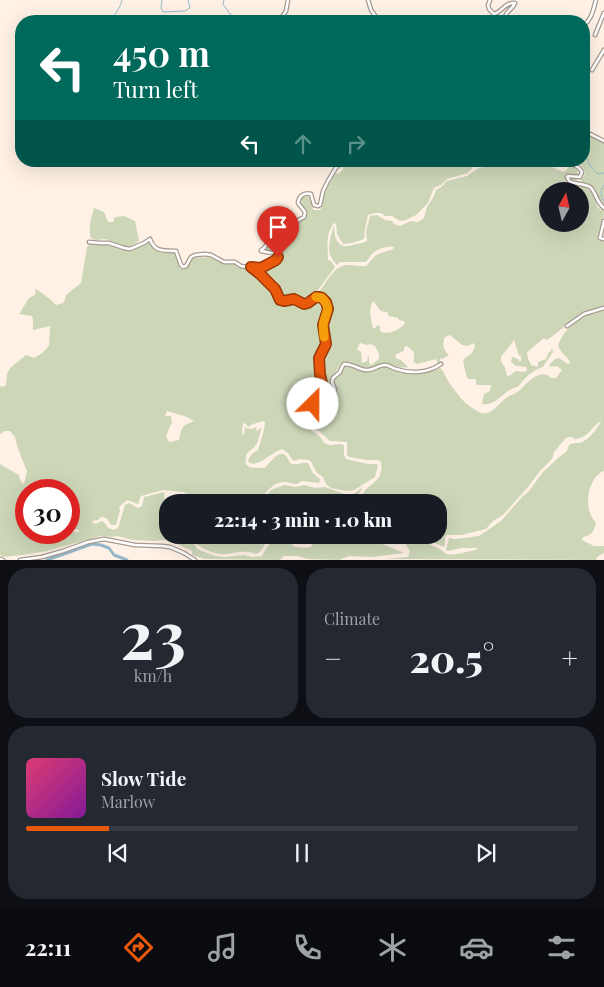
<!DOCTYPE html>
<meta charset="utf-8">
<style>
body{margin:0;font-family:"Playfair Display",serif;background:#242831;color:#f1f3f6;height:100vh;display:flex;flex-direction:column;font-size:19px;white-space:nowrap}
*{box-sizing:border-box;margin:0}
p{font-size:16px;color:#9ea1a6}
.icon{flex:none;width:28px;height:28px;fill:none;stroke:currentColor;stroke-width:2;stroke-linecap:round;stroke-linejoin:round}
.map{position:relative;height:560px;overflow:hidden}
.side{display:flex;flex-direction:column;gap:8px;padding:8px;background:#0d0f14;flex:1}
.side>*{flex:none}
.guide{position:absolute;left:15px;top:15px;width:575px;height:152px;border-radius:20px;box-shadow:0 5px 20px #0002;background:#00695c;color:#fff;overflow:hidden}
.needle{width:32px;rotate:8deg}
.buttons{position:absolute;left:539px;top:182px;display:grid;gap:10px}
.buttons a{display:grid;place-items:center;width:50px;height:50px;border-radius:50%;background:#171b24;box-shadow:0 5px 20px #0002;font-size:25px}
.speed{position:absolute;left:15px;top:479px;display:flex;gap:10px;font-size:25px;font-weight:700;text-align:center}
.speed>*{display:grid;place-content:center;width:65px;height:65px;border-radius:50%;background:#171b24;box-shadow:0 5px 20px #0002;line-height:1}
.speed .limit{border:8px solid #d22;background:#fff;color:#111}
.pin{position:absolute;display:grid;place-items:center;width:42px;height:42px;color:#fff;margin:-51px -21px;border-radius:50% 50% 50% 0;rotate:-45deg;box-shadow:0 0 5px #0007}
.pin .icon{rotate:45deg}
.me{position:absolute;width:55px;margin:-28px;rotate:23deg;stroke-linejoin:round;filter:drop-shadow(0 0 4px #0008)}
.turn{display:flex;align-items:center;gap:18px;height:105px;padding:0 15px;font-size:22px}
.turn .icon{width:65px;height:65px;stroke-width:2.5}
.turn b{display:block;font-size:35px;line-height:42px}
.lanes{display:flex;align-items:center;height:48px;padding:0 15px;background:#0003;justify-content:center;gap:25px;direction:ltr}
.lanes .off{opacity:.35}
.big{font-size:38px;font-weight:800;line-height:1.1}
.side .card{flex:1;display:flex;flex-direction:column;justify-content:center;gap:8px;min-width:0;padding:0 18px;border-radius:20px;background:#242831}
.side .dial{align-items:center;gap:0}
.dial b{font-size:65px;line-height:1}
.song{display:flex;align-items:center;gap:15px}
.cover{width:60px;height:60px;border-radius:8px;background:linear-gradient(135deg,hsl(340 70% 55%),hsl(290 70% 35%))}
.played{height:5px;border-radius:2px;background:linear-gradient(90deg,#ea580c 15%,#363941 15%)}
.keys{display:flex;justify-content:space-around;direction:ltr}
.heat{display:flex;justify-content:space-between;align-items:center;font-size:28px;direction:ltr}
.side .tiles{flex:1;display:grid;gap:8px;grid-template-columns:1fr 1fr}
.card:last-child{grid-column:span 2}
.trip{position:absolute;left:159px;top:494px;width:288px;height:50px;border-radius:20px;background:#171b24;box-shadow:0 5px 20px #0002;font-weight:800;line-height:50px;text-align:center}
.tab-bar{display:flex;height:80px;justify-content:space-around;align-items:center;background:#090b0e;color:#9ea1a6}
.tab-bar .icon{width:35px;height:35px}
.tab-bar .on{color:#ea580c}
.tab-bar b{font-size:22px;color:#f1f3f6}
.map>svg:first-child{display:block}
</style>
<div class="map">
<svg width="604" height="560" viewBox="0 0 604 560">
<rect width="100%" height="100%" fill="#fff1e5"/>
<g fill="#cdd7b8" fill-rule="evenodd">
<path d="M584,133L604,143V208C599,203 599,198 595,192C593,187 586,185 581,181C582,178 585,176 585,173C585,169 580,166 580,161H584Z"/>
<path d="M343,161H351L353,163V161H493L474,166L468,173L447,179L441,185L434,188L428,203L416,215L406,220L400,221L392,216H385L381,213H375L368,215C367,220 366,224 365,229C364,233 365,236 364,239L352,243L343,244L337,234L336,224L334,223C325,235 328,245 328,260L331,261L335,267L318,290L315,297L310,301L302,303L291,299H283L281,298L280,290L281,288C276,279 270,275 261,270L278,260V255L265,251C269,244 275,235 284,233C287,233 290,233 293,232C293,230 295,226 296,224C299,221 304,221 305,216C308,207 297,207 303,197L308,196L311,201L312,208L314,210H320C324,204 322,199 325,193C328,186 332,179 336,173L339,174L343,170L344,163L340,169L339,168Z"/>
<path d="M500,161H540L558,170L564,172L571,165L577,170L578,174L575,178C579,185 586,186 591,192C594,196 596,203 598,208L604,211C604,220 601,229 601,238L604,240V306L578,316L550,338L546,340L544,338L527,352L528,359L532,366L534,365L536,367L538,366V362L546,359L549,352L551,351L552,347L553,352L543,367C533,370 524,378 518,387C505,388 497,407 482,404L484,394L490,391L491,385H477L476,384V380L475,379H468C466,376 464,365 463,360L472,353L475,346L473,343L468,346L462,345L450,335L445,337C442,344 443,350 449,355L442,359L440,358V365H438L436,359L417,364L414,362L413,360L414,358V352L407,346L404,347V351L395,355L397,359L401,360L408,367C399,369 393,364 384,364C377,365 373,368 368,369C359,369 353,360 340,364C336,376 328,374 334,389L333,393L314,403C317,395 323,391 324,382C325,374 319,367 321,359C321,354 326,350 327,345C329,338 325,331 325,325C327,311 336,304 318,295L319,292C328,281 334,264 350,265C356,265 360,267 366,266L376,255L393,249L394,247C387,246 379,248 373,253C370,255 369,259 366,262H340L337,265C324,253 330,239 334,225C334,232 335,244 344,246C347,247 352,245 356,244C360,243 363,243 367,241L366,232L370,216L377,215L385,220L392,221L394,224L400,226L411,221L418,222L424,218L427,207L433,198L436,190L441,187L447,181L467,176L477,169ZM548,191H580V224H548ZM373,301C378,306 379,313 387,312L389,316L398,318L399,320L404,321L405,323C400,330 388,336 380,331V326L378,325L375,328H373C371,318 368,311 373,301ZM514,340L519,356L521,355V361L520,362L518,359L512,357L511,362L516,366L526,367L527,370L524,372L515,371L511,375L507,376L505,368L501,361V357ZM360,343L367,345L370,344L375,346L379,354V359L371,365L369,363V357L368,356L367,361L362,363L361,352L357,349Z"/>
<path d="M94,208L104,212L108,222H113L115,217L124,216L135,221L139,241L129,247L120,246L106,239L96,240L91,238C88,228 91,218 94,208Z"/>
<path d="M91,242H106L130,249L148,242L158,248L175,252L180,269L186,268L192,258L209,257L221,263H233L240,267L249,268L255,272L274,291L279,301C285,303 290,300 296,301L300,308H302L316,299L323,300L326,308V313L323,318L322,324L324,342L317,358L322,384L311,402L304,396L309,404L305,409L307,418V427C313,433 320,433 324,443L329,445L342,444L344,446V455L346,459L368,464H376L378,465L375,477L354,490L347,491L331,488L326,484L323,477L317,473L311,462L309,460L300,459L293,461L288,453L282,449C272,452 265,462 253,464L248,462C250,455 252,453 258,450L264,430L265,423L264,421L253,424L248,427L245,423L243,424L242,431L243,435H244L245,426L246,428L251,429L257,427L256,430L257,431L262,427C259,433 260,441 255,446C251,451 246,451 246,458C245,462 245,464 248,466C252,469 259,467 264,468C269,465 278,449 285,455C289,458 288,462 292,464C297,465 303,462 308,463L313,473L320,479L319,483L302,481L297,484C293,484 289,482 284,482C273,482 267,492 260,499L253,500L246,502H202L193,496L183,492L163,490L141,496L138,504L127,500L119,507L120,510L116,525H111C108,520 107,517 101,517L98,520L92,521L94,524L98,523L102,521L105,523L108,528L114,530L118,528L125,505L129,503L138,508L142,506L144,497L164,492C165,507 167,520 168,535H185L192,540L197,549L207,553L216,556L224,557L244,555L252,557L262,556C265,550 272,538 279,539C283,540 287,541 291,542L293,546C298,548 306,548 311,547C313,542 313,540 311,535H342L360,537L371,541L380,543L404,553L372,557L349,556L339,560L308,559L297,556H284L280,560L205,559L192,555V551L175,543L164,540L156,541L132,540L118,536L110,537L101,536L47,551L23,555L2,557L0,554V464L19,475L20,480L24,484L27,471L18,449L15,437L10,431H5L0,434V381V386L3,387L6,385L7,374L10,368L26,355L34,358L42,353L49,346L50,326L33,330V319L32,316L19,314L29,298L35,295L36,289L50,299L56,305L63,303L65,300L66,295L81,283L87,247ZM167,411L187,417L194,421C181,426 182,427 179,440L169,442L166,436L172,422L171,416H165ZM26,490H69V530L74,529L79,530V532C67,530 69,535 59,537C56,538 53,538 50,539V537C55,535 59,535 64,533L26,532Z"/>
<path d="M604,309V471C590,476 585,500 590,513C591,517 594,520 596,523C594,532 592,535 583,537L582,540L594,546H604V553L597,557L596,560L384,559L408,557L410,550C403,544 407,543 408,535H423C427,546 431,544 440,549C443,551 444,553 447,554C452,556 472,551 478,549L477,548H462L448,551L446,550L449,538L455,539L479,536L501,521L522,497L529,491L543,472L558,458L567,451L569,445C574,442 577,444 582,442C588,440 599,427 601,421C590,428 589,438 574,439L572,437H568L565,439L554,452L552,459L540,471L528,487L503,515L492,522L486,529L462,535H447L445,537V545L444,547L430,541L427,535H438V502H389C377,491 377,499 364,498L363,494L365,490C376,480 383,479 381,462L378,460H367L349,457L347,455V442L330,441L320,432L311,427L310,425L311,420L309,409L317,405L324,399L336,394L338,391C328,377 340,378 344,366L347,365L373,370V371C391,360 397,373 416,374C424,374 432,371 440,368C445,372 445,376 448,381C456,392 462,402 474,409C476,410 478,412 481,413C491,416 499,403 506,398C511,395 515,394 520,390C527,383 540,367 551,378H556L562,370L557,366L550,367L549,365L555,359L559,358L568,364L570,363C569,358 561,353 558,346C564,326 585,314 604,309Z"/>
<polygon points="284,485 296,487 304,485 315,488 325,487 347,495 355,493 363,487 358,495 360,501 365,502 374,499 383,502 261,502 271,490"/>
<path d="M200,535L205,536L212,542L215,539L217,535H306L310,541L309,544L295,543L294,540C286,536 273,534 267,541C262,547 264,550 256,554C246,550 237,552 227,554C217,556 204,549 196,544C195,540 197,536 200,535Z"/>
</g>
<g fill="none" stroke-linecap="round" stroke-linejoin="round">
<g stroke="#94b8c9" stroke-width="1">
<polyline points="162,0 161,8 163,12 185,11 190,8 188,0"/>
<path d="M224,0L223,4C225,7 233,19 237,19C244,19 245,14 254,18V21"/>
<path d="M111,21C114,14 121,8 122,0"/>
<path d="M584,152C587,156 587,161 590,165C592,169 595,171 598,174L604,173"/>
<path d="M604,185C600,190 600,195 604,201"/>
</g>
<polyline stroke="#94b8c9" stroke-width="3" points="47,560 92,544 101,545 109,548 114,555 127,560"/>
<defs>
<g id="minor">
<polyline points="368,0 371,10 379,21"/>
<path d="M490,0L488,5L489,9L494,14C502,12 505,2 515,3C512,11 505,10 504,21"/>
<polyline points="280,20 286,11 288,0"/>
<polyline points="572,20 574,21"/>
<path d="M584,25C592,19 593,10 596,0"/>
<polyline points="595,35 604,13"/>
<polyline points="592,70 604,50"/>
<polyline points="584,131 604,141"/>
<path d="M568,161L579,168L582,172L580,177L568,176L567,177L570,182C576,184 585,184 590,187C596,192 596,202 604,208"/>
<polyline points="604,221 600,238 604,239"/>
<path d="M89,242L100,243H109L124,248L130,249L144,243L150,239C155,253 164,250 176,251L181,265L183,267L186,266L191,257L195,255L205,254L211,255L224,262H235L241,266L259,269L275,260L278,257L277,254L261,251V250L264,248L277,231L290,229L294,225L297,221L304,217L305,212L298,203C299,196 304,192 311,194L314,205L318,206L320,205L323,191L328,181L340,161"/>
<path d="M253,269L275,289L280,300L285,301L294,299L303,304C309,303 316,296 321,297C334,303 324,317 323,325C323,331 326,338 326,344C326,350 319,354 319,361C319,365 319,369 320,373C320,377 323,380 322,384C322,392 313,396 313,404"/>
<polyline points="567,326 584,314 604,308"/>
<path d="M313,404C320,402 326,397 333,394L335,390L332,382L333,378L340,372L342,367L344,364C354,364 359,370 366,370C373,371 378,365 385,365C389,365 392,368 396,369C411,374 428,373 441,364"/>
<polyline points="0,559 3,560"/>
<polyline points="20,560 42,557 63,551 88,542 104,539 135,545 162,546 170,547 184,553 195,560"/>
</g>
</defs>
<use href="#minor" stroke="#a79a8f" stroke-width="5"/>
<use href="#minor" stroke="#fff" stroke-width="2.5"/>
</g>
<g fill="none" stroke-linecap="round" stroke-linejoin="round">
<defs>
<polyline id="route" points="278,257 276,260 261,268 251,267 260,274 275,289 280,300 284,301 294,299 304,304 308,303 316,297 319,297 322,298 326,302 328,309 323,325 326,344 319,358 320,374 322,384 319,392 313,399 313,404"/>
</defs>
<use href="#route" stroke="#983908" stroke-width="12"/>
<use href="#route" stroke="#ea580c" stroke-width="9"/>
<path stroke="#f59e0b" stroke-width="9" d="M316,297L322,298C331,308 327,310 324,321C322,326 324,332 324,337"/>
</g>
</svg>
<div class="buttons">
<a><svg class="needle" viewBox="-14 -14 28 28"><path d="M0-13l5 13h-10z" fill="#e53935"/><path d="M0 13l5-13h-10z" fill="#9ea1a6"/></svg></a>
</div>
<div class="speed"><div class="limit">30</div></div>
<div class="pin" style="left:278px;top:257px;background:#d93025"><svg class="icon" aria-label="arrive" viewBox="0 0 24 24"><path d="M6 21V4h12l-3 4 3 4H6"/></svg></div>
<svg class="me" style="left:313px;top:404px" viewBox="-20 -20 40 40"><circle r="19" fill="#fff"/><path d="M0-13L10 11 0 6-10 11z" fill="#ea580c"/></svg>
<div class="trip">22:14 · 3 min · 1.0 km</div>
<div class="guide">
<div class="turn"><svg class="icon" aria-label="left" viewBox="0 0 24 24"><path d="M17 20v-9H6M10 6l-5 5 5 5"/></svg><div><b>450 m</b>Turn left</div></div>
<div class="lanes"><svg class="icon" aria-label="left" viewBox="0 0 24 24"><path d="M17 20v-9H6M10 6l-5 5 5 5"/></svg><svg class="icon off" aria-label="ahead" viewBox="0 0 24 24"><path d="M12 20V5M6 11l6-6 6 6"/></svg><svg class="icon off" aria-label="right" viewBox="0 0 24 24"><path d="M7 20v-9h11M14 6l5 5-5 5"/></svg></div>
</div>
</div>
<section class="side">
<div class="tiles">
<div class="card dial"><b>23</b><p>km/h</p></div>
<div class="card"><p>Climate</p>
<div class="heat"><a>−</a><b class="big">20.5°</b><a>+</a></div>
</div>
<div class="card">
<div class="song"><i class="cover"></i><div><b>Slow Tide</b><p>Marlow</p></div></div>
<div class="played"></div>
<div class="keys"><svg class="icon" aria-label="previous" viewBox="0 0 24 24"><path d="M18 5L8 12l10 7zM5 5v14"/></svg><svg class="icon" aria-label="pause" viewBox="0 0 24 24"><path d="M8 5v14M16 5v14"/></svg><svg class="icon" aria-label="next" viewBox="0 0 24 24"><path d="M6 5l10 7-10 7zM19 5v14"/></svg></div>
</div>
</div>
</section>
<nav class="tab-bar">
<b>22:11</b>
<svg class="icon on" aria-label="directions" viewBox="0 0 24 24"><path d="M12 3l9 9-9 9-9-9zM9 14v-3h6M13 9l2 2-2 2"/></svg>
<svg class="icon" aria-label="music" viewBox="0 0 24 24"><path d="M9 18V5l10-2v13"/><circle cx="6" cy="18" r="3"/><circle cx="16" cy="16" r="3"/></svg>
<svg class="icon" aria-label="phone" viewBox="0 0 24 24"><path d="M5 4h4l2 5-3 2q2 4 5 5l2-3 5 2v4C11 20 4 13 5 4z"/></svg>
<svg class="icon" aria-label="climate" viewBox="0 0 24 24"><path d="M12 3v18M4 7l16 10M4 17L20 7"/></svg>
<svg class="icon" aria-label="car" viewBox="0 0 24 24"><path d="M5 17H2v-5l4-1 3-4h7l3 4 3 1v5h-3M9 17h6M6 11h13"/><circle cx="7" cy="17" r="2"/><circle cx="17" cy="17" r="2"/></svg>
<svg class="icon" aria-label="filters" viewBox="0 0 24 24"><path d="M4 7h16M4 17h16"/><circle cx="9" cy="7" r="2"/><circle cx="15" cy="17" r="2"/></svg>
</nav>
